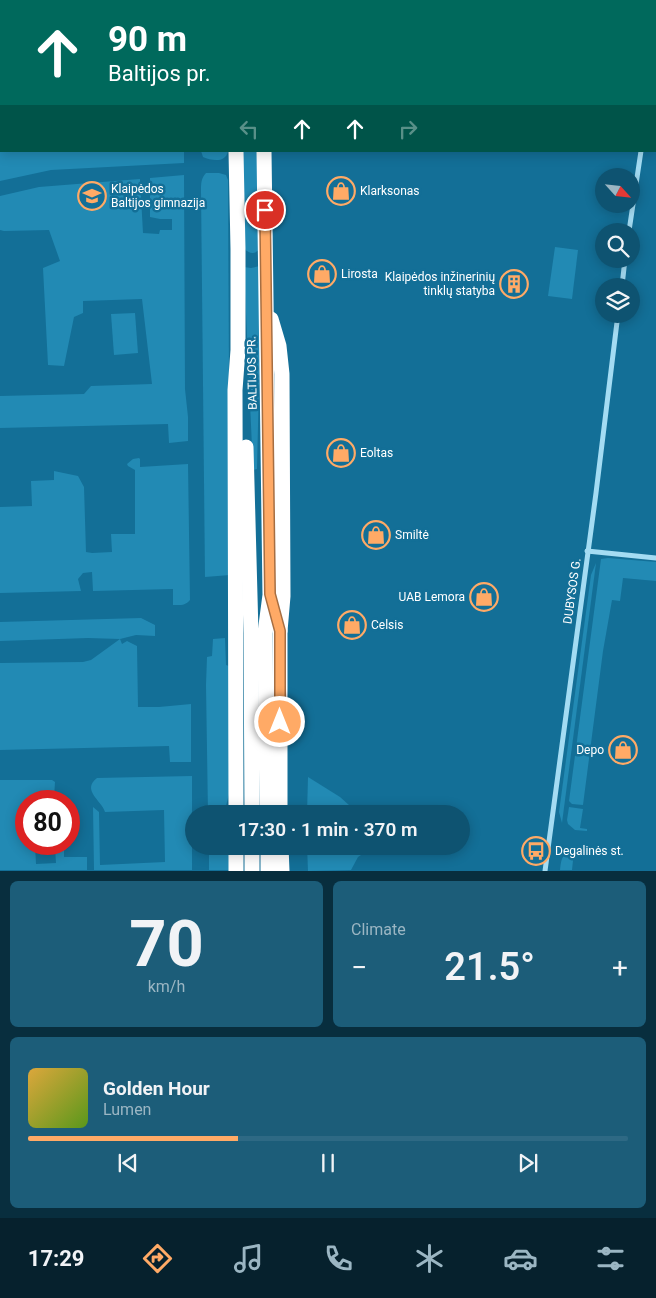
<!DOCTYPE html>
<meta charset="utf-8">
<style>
body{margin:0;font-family:Roboto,sans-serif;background:#1c5d79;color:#f1f3f6;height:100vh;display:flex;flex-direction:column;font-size:19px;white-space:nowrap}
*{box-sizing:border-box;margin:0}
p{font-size:16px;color:#9bb6c3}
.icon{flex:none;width:28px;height:28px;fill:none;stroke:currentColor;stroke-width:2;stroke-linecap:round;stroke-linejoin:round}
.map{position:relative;height:871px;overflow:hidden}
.sheet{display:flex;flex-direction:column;gap:10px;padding:10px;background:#082e3e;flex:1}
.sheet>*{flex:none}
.guide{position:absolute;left:0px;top:0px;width:656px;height:152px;box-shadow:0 2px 12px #0003;background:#00695c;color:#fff;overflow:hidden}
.needle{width:32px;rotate:117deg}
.buttons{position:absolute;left:595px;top:168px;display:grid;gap:10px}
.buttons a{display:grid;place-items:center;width:45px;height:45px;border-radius:50%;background:#0e5371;box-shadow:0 2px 12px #0003;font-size:25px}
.speed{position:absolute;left:15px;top:790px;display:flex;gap:10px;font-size:25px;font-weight:700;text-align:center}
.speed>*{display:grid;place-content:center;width:65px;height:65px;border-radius:50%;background:#0e5371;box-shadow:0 2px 12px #0003;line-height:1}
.speed .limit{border:8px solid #d22;background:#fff;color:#111}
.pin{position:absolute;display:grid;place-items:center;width:42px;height:42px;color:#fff;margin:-21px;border:2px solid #fff;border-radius:50%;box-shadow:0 1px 5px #0007}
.me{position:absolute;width:55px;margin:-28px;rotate:0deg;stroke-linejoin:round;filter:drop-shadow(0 0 4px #0008)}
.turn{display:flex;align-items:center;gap:18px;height:105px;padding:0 25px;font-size:22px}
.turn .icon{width:65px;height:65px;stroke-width:2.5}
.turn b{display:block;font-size:35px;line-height:42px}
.lanes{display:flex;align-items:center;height:48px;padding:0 25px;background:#0003;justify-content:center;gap:25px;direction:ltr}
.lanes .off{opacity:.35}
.big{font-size:38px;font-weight:600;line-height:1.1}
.sheet .card{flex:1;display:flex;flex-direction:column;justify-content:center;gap:8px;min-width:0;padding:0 18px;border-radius:8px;background:#1c5d79}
.sheet .dial{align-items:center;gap:0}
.dial b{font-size:65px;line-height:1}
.song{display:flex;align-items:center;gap:15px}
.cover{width:60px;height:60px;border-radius:8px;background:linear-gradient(135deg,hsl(40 70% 55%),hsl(90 70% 35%))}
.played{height:5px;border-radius:2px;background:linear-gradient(90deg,#fa6 35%,#2e6984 35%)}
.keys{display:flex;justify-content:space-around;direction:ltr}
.heat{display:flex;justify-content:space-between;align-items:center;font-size:28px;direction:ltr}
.sheet .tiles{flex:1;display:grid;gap:10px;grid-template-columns:1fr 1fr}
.card:last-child{grid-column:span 2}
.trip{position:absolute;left:185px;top:805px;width:285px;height:50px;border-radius:25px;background:#0e5371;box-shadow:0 2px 12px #0003;font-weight:600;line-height:50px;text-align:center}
.tabs{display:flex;height:80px;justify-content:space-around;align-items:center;background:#06212d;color:#9bb6c3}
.tabs .icon{width:35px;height:35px}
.tabs .selected{color:#fa6}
.tabs b{font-size:22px;color:#f1f3f6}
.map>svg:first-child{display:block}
</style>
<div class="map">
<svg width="656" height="871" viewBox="0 0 656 871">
<rect width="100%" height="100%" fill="#136f97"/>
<g fill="#228ab4">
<polygon points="0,0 49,0 52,1 183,0 183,1 1,1 1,151 184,151 184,163 51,170 0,181"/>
<path d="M201,151H228C226,163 212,161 203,157Z"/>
<path d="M243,151H258L259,249C255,255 249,254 244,248Z"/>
<path d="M206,173H219L226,175L228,180L230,575L205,577L201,190C201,184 201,178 206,173Z"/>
<polygon points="184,175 185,389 188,417 188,441 169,443 168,424 0,428 0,396 84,394 91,386 152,384 142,299 83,301 83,313 74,317 64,366 48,365 43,268 60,261 49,230 4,231 0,230 0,196 39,187 140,179 143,233 159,234 160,230 172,230 172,219 160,219 150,217 150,178"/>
<polygon points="555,247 578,250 572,299 548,296"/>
<polygon points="260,266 260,340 257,469 253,470 244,267 251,268"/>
<polygon points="135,313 138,353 114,355 111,314"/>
<path d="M139,458L140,459V467L188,464L190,600C185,606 180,605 173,605V589L93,591L92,572L83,573L78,579L81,591L0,593V507L32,506L31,481L54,480V471L78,476L84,487L86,552L92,553L112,552L111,534H135V470L128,466L127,464L133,459Z"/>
<polygon points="608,558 656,562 656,581 623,578 620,601 612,600 603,651 583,805 572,804 569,801 601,559"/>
<polygon points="596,563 562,823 559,812 591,575"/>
<polygon points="141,618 155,625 155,636 136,635 120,639 122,644 127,641 137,646 138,707 159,707 191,704 191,762 170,762 169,746 0,750 0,663 83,662 91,660 120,639 88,638 0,641 0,622"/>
<polygon points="225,638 226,665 229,666 232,782 224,814 208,814 206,685 207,657 212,656 213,639"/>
<path d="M192,776V870H94L93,807L99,812L100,865L165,862L164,810L105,812C102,801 81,790 97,778Z"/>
<polygon points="308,777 340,797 359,814 307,814"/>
<polygon points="0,780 52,780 55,782 54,798 37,799 35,801 26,801 26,844 35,844 36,864 56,863 55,848 64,848 64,857 87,857 87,870 0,870"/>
<polygon points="569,807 583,809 580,828 587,829 587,831 575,830 568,824 567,820"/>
<polygon points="209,846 226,846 230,848 232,870 209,870"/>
<polygon points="307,846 371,846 370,849 358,857 351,870 308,871"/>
<path d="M570,851H574L572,870H560C561,862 561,855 570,851Z"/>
</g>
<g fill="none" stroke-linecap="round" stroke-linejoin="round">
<g stroke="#a4dcf3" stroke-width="5">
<polyline points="655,42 656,35"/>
<polyline points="629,231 641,151"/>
<polyline points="622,286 625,259"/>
<polyline points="587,551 656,558"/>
<polyline points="545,871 596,493 618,314"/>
</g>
<g stroke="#fff" stroke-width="15">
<polyline points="234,0 234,1"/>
<polyline points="261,0 261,1"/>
<polyline points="236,151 238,249 238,350 235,390 236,814"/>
<polyline points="264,151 270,595 265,633 267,814"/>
<polyline points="271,319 279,346 282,374 283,596 280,631"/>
<polyline points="246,447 251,633 252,814"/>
<polyline points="278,622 280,631 280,814"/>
<polyline points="252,846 252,871"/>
<polyline points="268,846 268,871"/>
<polyline points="281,846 282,871"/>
<polyline points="236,871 236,846"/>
</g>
</g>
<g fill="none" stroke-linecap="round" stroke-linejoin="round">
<defs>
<polyline id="route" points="265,210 270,594 280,631 280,722"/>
</defs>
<use href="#route" stroke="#a66e42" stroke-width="12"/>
<use href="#route" stroke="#fa6" stroke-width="9"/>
</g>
<defs>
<symbol id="shop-ring" viewBox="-11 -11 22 22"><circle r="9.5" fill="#136f97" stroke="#fa6" stroke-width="1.5"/><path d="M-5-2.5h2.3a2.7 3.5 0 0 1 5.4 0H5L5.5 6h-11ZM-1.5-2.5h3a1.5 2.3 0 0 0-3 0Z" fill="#fa6"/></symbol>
<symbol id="school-ring" viewBox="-11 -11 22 22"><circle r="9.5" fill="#136f97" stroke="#fa6" stroke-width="1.5"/><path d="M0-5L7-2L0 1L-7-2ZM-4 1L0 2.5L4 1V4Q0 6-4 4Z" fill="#fa6"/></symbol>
<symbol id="building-ring" viewBox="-11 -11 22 22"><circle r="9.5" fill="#136f97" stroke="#fa6" stroke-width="1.5"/><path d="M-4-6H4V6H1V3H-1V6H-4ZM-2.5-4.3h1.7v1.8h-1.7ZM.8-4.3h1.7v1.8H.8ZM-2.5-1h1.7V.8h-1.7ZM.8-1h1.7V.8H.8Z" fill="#fa6"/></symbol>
<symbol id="bus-ring" viewBox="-11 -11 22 22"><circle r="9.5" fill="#136f97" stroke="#fa6" stroke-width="1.5"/><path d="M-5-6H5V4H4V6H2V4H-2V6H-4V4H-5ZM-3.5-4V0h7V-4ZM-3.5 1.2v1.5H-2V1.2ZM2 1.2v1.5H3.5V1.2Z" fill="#fa6"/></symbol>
</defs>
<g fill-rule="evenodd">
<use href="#shop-ring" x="325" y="175" width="32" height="32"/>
<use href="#school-ring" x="76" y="180" width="32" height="32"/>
<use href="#shop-ring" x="306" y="258" width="32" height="32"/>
<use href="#building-ring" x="498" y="268" width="32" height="32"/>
<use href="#shop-ring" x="325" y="437" width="32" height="32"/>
<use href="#shop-ring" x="360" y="519" width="32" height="32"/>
<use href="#shop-ring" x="468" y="581" width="32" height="32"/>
<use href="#shop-ring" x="336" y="609" width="32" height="32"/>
<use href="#shop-ring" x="607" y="734" width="32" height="32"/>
<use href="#bus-ring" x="520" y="835" width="32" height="32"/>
</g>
<g text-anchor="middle" stroke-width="5" stroke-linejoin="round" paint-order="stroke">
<g font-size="12" fill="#fff" stroke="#136f97" text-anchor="start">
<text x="111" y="193">Klaipėdos<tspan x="111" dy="14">Baltijos gimnazija</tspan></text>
<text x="360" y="195">Klarksonas</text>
<text x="341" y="278">Lirosta</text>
<text x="495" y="281" text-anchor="end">Klaipėdos inžinerinių<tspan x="495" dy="14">tinklų statyba</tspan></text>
<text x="360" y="457">Eoltas</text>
<text x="395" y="539">Smiltė</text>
<text x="465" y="601" text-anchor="end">UAB Lemora</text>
<text x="371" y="629">Celsis</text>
<text x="604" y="754" text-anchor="end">Depo</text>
<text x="555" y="855">Degalinės st.</text>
</g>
<g font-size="12" fill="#fff" stroke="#136f97">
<text transform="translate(252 373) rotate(-91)" y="4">BALTIJOS PR.</text>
<text transform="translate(572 591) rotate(-82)" y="4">DUBYSOS G.</text>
</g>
</g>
</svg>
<div class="buttons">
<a><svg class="needle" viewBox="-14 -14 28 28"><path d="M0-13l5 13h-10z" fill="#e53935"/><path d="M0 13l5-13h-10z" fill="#9bb6c3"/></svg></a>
<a><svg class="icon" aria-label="search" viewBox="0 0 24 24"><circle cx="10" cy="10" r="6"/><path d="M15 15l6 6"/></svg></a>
<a><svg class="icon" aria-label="layers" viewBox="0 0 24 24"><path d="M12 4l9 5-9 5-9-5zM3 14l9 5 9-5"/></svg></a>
</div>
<div class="speed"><div class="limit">80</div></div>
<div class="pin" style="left:265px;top:210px;background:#d93025"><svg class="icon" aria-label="arrive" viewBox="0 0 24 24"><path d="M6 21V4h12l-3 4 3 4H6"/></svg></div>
<svg class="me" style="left:280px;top:722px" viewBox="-20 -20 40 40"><circle r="17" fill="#fa6" stroke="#fff" stroke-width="3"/><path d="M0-11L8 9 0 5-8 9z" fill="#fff"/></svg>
<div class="trip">17:30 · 1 min · 370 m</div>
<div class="guide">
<div class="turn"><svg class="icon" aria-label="ahead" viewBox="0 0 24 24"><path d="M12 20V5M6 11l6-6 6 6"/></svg><div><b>90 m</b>Baltijos pr.</div></div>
<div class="lanes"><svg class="icon off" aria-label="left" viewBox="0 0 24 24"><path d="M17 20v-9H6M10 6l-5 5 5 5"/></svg><svg class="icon" aria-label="ahead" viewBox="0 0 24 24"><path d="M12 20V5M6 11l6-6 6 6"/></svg><svg class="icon" aria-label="ahead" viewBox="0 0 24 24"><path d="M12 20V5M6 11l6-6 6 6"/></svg><svg class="icon off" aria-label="right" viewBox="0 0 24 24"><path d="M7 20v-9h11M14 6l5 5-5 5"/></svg></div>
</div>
</div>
<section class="sheet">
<div class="tiles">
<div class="card dial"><b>70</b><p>km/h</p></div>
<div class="card"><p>Climate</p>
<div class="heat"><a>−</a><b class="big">21.5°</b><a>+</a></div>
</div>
<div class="card">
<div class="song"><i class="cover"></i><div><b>Golden Hour</b><p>Lumen</p></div></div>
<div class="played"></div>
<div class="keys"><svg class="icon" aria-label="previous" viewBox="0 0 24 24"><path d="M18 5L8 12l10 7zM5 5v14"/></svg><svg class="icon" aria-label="pause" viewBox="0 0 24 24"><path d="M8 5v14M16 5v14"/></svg><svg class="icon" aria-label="next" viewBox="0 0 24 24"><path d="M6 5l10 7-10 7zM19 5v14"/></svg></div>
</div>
</div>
</section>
<nav class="tabs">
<b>17:29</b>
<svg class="icon selected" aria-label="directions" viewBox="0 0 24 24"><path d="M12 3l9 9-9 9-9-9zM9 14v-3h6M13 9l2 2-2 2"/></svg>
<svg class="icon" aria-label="music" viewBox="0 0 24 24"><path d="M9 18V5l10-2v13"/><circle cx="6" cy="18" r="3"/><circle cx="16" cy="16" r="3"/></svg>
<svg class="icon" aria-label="phone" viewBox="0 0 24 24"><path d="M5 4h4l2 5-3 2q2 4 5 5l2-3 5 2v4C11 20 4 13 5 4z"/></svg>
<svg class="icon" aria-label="climate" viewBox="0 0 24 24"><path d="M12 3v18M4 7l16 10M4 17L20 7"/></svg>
<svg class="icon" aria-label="car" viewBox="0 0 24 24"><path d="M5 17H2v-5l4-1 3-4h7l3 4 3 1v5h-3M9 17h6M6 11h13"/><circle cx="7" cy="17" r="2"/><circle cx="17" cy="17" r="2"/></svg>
<svg class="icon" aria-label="filters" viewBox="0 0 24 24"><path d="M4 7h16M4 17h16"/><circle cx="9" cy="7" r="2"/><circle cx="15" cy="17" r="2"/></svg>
</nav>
